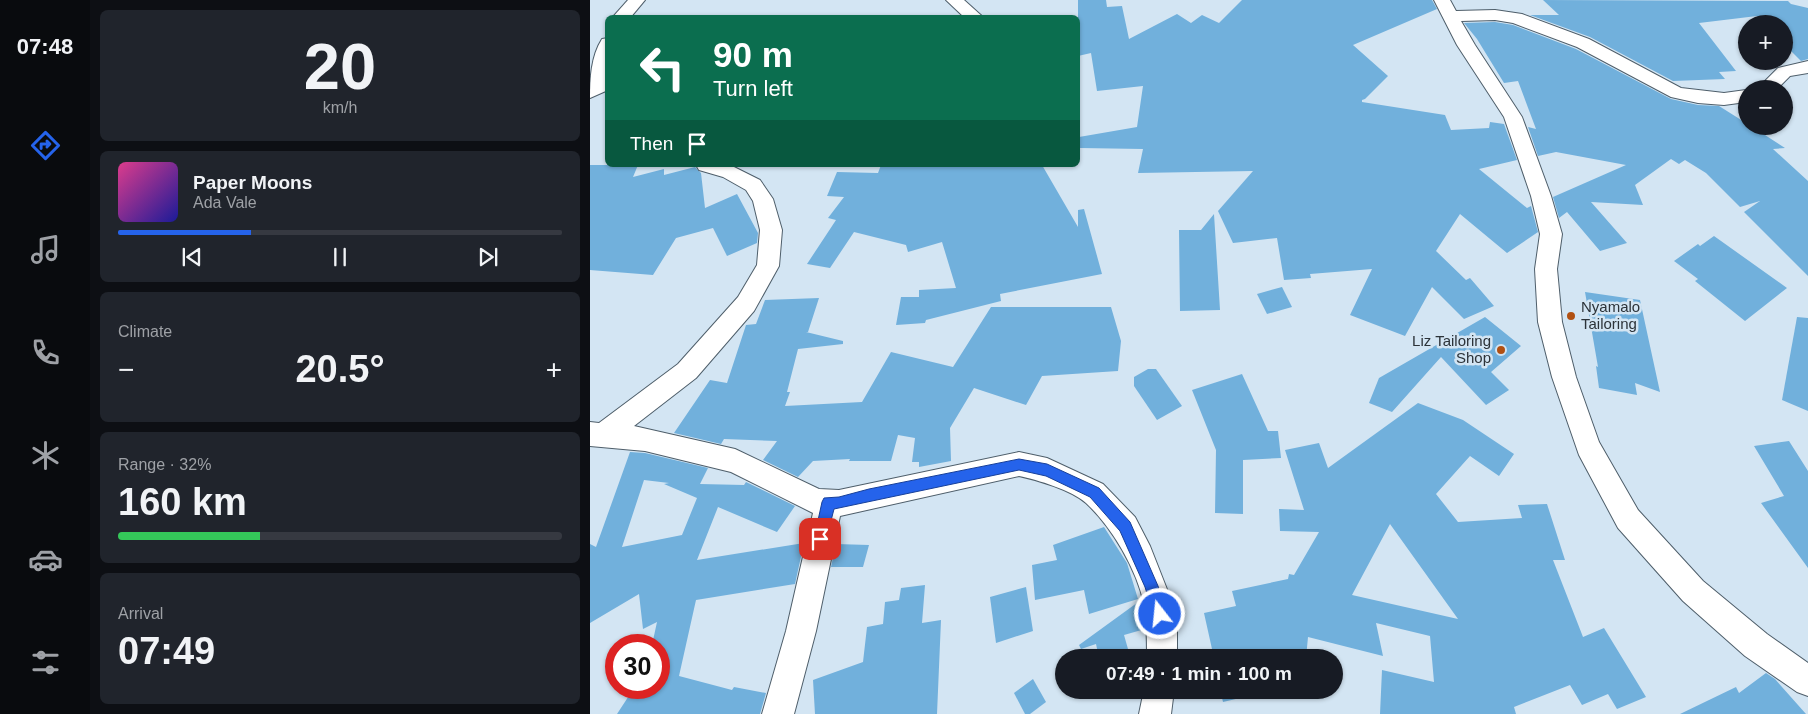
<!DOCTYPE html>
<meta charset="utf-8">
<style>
body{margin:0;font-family:Helvetica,sans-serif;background:#20242c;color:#f1f3f6;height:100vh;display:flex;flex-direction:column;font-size:19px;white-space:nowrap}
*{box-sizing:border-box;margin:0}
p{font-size:16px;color:#9ea1a6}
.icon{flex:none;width:28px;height:28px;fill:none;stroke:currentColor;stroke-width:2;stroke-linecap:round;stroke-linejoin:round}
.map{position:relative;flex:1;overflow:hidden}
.sheet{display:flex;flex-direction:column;gap:10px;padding:10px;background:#0d0f14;width:500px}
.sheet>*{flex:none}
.banner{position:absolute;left:15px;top:15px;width:475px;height:152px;border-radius:8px;box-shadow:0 1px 4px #0004;background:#0b6e4f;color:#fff;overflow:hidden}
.fabs{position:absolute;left:1148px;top:15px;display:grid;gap:10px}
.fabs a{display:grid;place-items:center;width:55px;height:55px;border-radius:50%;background:#171b24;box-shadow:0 1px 4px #0004;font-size:25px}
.speed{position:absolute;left:15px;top:634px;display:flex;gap:10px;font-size:25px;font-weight:700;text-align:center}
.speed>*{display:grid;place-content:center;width:65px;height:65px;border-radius:50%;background:#171b24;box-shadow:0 1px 4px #0004;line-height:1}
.speed .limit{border:8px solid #d22;background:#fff;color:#111}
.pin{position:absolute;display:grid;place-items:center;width:42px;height:42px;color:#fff;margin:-21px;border-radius:10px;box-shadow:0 2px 8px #0006}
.me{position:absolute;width:55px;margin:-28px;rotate:344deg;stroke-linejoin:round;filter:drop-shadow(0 0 4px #0008)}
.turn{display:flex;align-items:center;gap:18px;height:105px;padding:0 25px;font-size:22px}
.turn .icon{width:65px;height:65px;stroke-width:2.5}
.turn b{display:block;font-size:35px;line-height:42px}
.then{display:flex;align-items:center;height:48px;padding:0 25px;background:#0003;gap:10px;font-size:19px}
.big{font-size:38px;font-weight:800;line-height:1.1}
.sheet .tile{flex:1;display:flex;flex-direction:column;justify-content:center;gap:8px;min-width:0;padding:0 18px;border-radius:8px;background:#20242c}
.sheet .dial{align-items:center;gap:0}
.dial b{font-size:65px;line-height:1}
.song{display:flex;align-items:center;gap:15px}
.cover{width:60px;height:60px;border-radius:8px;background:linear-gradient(135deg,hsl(330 70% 55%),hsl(240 70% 35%))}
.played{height:5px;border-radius:2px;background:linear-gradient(90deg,#2563eb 30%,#363941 30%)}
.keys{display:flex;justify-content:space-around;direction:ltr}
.heat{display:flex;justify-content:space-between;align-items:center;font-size:28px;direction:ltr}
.charge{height:8px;border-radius:4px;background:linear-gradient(90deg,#34c759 32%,#363941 0)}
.trip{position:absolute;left:465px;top:649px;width:288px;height:50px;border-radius:25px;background:#171b24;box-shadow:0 1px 4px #0004;font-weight:800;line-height:50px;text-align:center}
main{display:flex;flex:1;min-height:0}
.menu{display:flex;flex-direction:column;width:90px;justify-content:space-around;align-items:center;background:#090b0e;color:#9ea1a6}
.menu .icon{width:35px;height:35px}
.menu .active{color:#2563eb}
.menu b{font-size:22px;color:#f1f3f6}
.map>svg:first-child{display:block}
</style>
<main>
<nav class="menu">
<b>07:48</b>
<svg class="icon active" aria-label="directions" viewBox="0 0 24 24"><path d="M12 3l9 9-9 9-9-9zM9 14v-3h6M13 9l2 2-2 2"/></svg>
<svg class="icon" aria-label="music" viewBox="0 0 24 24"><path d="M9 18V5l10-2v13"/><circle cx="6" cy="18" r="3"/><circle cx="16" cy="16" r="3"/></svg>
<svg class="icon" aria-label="phone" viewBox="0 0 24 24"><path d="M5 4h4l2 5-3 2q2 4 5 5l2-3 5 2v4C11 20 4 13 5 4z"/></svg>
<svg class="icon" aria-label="climate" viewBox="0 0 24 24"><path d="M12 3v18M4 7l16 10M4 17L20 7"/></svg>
<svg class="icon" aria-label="car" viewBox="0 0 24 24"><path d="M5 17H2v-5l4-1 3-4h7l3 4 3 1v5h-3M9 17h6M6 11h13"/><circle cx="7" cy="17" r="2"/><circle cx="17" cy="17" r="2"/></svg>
<svg class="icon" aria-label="filters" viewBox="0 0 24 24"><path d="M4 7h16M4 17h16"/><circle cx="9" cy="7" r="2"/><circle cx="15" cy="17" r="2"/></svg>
</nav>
<section class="sheet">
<div class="tile dial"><b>20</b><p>km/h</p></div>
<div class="tile">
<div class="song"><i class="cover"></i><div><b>Paper Moons</b><p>Ada Vale</p></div></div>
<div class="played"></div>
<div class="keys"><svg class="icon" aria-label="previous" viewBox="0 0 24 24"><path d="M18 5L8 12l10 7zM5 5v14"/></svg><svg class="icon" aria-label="pause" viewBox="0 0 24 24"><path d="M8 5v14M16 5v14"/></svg><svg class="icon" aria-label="next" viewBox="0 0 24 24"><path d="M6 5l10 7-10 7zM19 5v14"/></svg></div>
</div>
<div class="tile"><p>Climate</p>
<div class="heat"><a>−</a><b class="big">20.5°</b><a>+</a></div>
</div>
<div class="tile"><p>Range · 32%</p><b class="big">160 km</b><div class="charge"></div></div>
<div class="tile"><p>Arrival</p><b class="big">07:49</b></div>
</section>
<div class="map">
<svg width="1218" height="714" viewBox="0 0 1218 714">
<rect width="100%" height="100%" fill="#d3e5f3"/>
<g fill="#71b0dc" fill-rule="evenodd">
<polygon points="488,0 516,0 517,7 532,6 539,39 587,14 601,23 612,15 629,23 652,0 842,0 847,9 763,45 798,76 775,99 772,100 772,102 855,115 861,130 899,128 900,122 914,124 927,160 889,169 937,208 941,206 948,232 917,253 870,214 846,251 876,280 880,278 904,306 874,319 842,287 815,336 760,315 782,269 720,274 721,278 694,280 687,238 643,243 628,211 663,171 548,173 553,149 490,148 489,137 547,127 553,86 507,91 501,53 488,56"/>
<polygon points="953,0 1198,1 1201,4 1218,8 1218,59 1211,61 1194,44 1194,24 1173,24 1167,16 1109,23 1146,71 1129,72 1135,79 1083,81 1000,37 940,15 969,15"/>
<polygon points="905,22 923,25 986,49 1081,99 1108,105 1129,106 1156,123 1156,126 1161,126 1195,148 1183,149 1218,181 1218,276 1154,212 1170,201 1150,207 1116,173 1095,160 1089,164 1081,159 1045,185 1053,205 1001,202 1037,243 1010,251 977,212 969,218 963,197 1036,165 966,152 948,156 938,127 946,129 928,81 914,83 887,39 874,23"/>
<polygon points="0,165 48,165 43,177 74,169 74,175 105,167 111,173 115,208 147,194 168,233 167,243 137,256 123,228 86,238 63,275 0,270"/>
<polygon points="291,165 452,165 488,227 488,210 494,209 512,274 410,294 411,301 336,320 335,323 306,325 311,297 329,297 329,290 366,288 352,242 318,252 316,245 264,232 240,268 217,264 246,220 238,218 254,197 237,196 247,172 288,173"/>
<polygon points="624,214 630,310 590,311 589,230 611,230"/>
<polygon points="1124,236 1197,288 1155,321 1105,281 1108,279 1084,261 1108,244 1110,246"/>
<polygon points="692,287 702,307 677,314 667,294"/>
<polygon points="995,292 1050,300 1070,392 1045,383 1047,395 1009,388 1006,366 1008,367"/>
<polygon points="229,298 218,332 216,332 253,341 253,344 208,349 197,392 200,392 195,406 272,402 301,352 363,367 401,307 521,307 531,341 528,371 452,376 436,405 384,388 360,428 361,461 329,467 329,462 322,462 325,438 308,435 301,461 259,461 260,459 223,461 208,477 173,460 187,441 134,439 131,444 84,433 120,380 137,383 156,325 166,324 175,300"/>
<polygon points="895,317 931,346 901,372 919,390 896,405 851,357 802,412 779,403 789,378"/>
<polygon points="1207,317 1218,318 1218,411 1192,400"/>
<polygon points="558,369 566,369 592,406 567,420 544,386 544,377"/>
<polygon points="652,374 678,431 688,431 691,458 653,460 653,514 625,513 626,450 602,390"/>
<path d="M828,403L873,420L924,454L909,476L880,456L846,494L868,522L932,518L928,505L957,504L975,560H963L993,637L1014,628L1056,697L1027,709L1018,694L992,705L980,685L924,707L926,714H790L792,670L844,682L840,636L786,623L793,656L718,637L716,658H624L614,613L646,606L642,591L698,579L699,574L704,575L729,532L690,531L689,509L714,510L695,450L729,443L738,468ZM800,524L868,619L762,595Z"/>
<polygon points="1199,441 1218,471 1218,568 1171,503 1194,496 1164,446"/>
<path d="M40,452L55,453L118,468L110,484L154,485L156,482L205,506L187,532L128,507L107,560L214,543L205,584L106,600L89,676L142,690L144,687L176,693L170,714H27L44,688H69V645H62L67,622L53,629L49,594L0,623V544L6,547ZM54,480L79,483L74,484L107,498L92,535L32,547Z"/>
<polygon points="514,527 537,563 548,599 499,614 494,590 445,600 442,565 467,560 463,545"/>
<polygon points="246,544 279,545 273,567 241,567"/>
<polygon points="335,585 332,623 351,620 347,714 225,714 223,680 273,662 277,627 293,624 295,602 309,600 311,588"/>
<polygon points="436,587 443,631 406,643 400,597"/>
<polygon points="551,600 555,629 534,635 538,649 512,658 509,658 506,644 491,649 489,645"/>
<polygon points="1176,673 1185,679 1216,714 1090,714 1146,687 1149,693"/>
<polygon points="443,679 456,702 440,714 435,714 424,693"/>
<polygon points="630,690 665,690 667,694 633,702"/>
</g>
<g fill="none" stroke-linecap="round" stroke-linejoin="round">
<defs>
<g id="street">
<polygon points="38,0 55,0 40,18 22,18"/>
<polygon points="356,0 374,0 394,18 375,18"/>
<polygon points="844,0 860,0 866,11 905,10 932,14 999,39 1091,88 1134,93 1156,90 1156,102 1134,105 1108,103 1081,97 987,47 923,23 905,20 871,21 885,45 932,117 961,196 972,234 967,269 972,322 986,377 1009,442 1048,510 1113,581 1177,634 1218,663 1218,696 1207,692 1155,656 1093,601 1028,528 989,455 962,377 948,322 945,269 950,234 941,196 914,117 867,45"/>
<path d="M18,38V90L0,98C0,79 1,56 12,39Z"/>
<polygon points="1218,61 1218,73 1200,76 1187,89 1167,89 1188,68"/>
<path d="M106,165H140L170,180L183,199L192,230L189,266L164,311L106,378L44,426L145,449L229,489L249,490L429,452L457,458L513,484L545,517L560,546L582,602L587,626V658H557C557,639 557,622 554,604C547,570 522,527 496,503C481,490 448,480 429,476L250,516L226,631L204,714H172L196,631L223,513L141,472L55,451L0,446V422L9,423L88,364L148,297L167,265L170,230L163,201L156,190L133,177L109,170Z"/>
<polygon points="554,690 584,690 581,714 549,714"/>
</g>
</defs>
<use href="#street" stroke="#4e5e6a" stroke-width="2"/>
<use href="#street" fill="#fff" fill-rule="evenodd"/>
</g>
<polygon fill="#2563eb" stroke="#184099" points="429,459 457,464 509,488 540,522 568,586 577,614 575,619 570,621 565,619 555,587 530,531 500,497 456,476 429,470 244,509 235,544 230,546 226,544 224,539 232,502 234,498 249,497 279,489"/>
<g fill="#b15012" stroke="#d3e5f3" stroke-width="2">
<circle cx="981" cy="316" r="5"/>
<circle cx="911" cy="350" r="5"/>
</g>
<g text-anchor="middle" stroke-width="5" stroke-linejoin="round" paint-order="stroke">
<g font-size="15" fill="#2c3339" stroke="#d3e5f3" text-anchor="start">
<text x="991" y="312">Nyamalo<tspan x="991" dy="17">Tailoring</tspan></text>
<text x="901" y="346" text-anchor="end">Liz Tailoring<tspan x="901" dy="17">Shop</tspan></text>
</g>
</g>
</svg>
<div class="fabs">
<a>+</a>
<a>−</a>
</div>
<div class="speed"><div class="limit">30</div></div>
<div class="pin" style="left:230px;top:539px;background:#d93025"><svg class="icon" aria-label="arrive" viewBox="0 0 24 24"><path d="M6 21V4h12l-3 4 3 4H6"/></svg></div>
<svg class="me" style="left:570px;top:614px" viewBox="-20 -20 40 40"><circle r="17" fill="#2563eb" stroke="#fff" stroke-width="3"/><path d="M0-11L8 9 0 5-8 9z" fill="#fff"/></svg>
<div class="trip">07:49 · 1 min · 100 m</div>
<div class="banner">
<div class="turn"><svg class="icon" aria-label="left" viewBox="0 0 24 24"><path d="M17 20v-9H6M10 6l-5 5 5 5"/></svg><div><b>90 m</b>Turn left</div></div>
<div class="then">Then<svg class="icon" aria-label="arrive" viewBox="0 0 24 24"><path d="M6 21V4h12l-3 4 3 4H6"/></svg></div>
</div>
</div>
</main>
